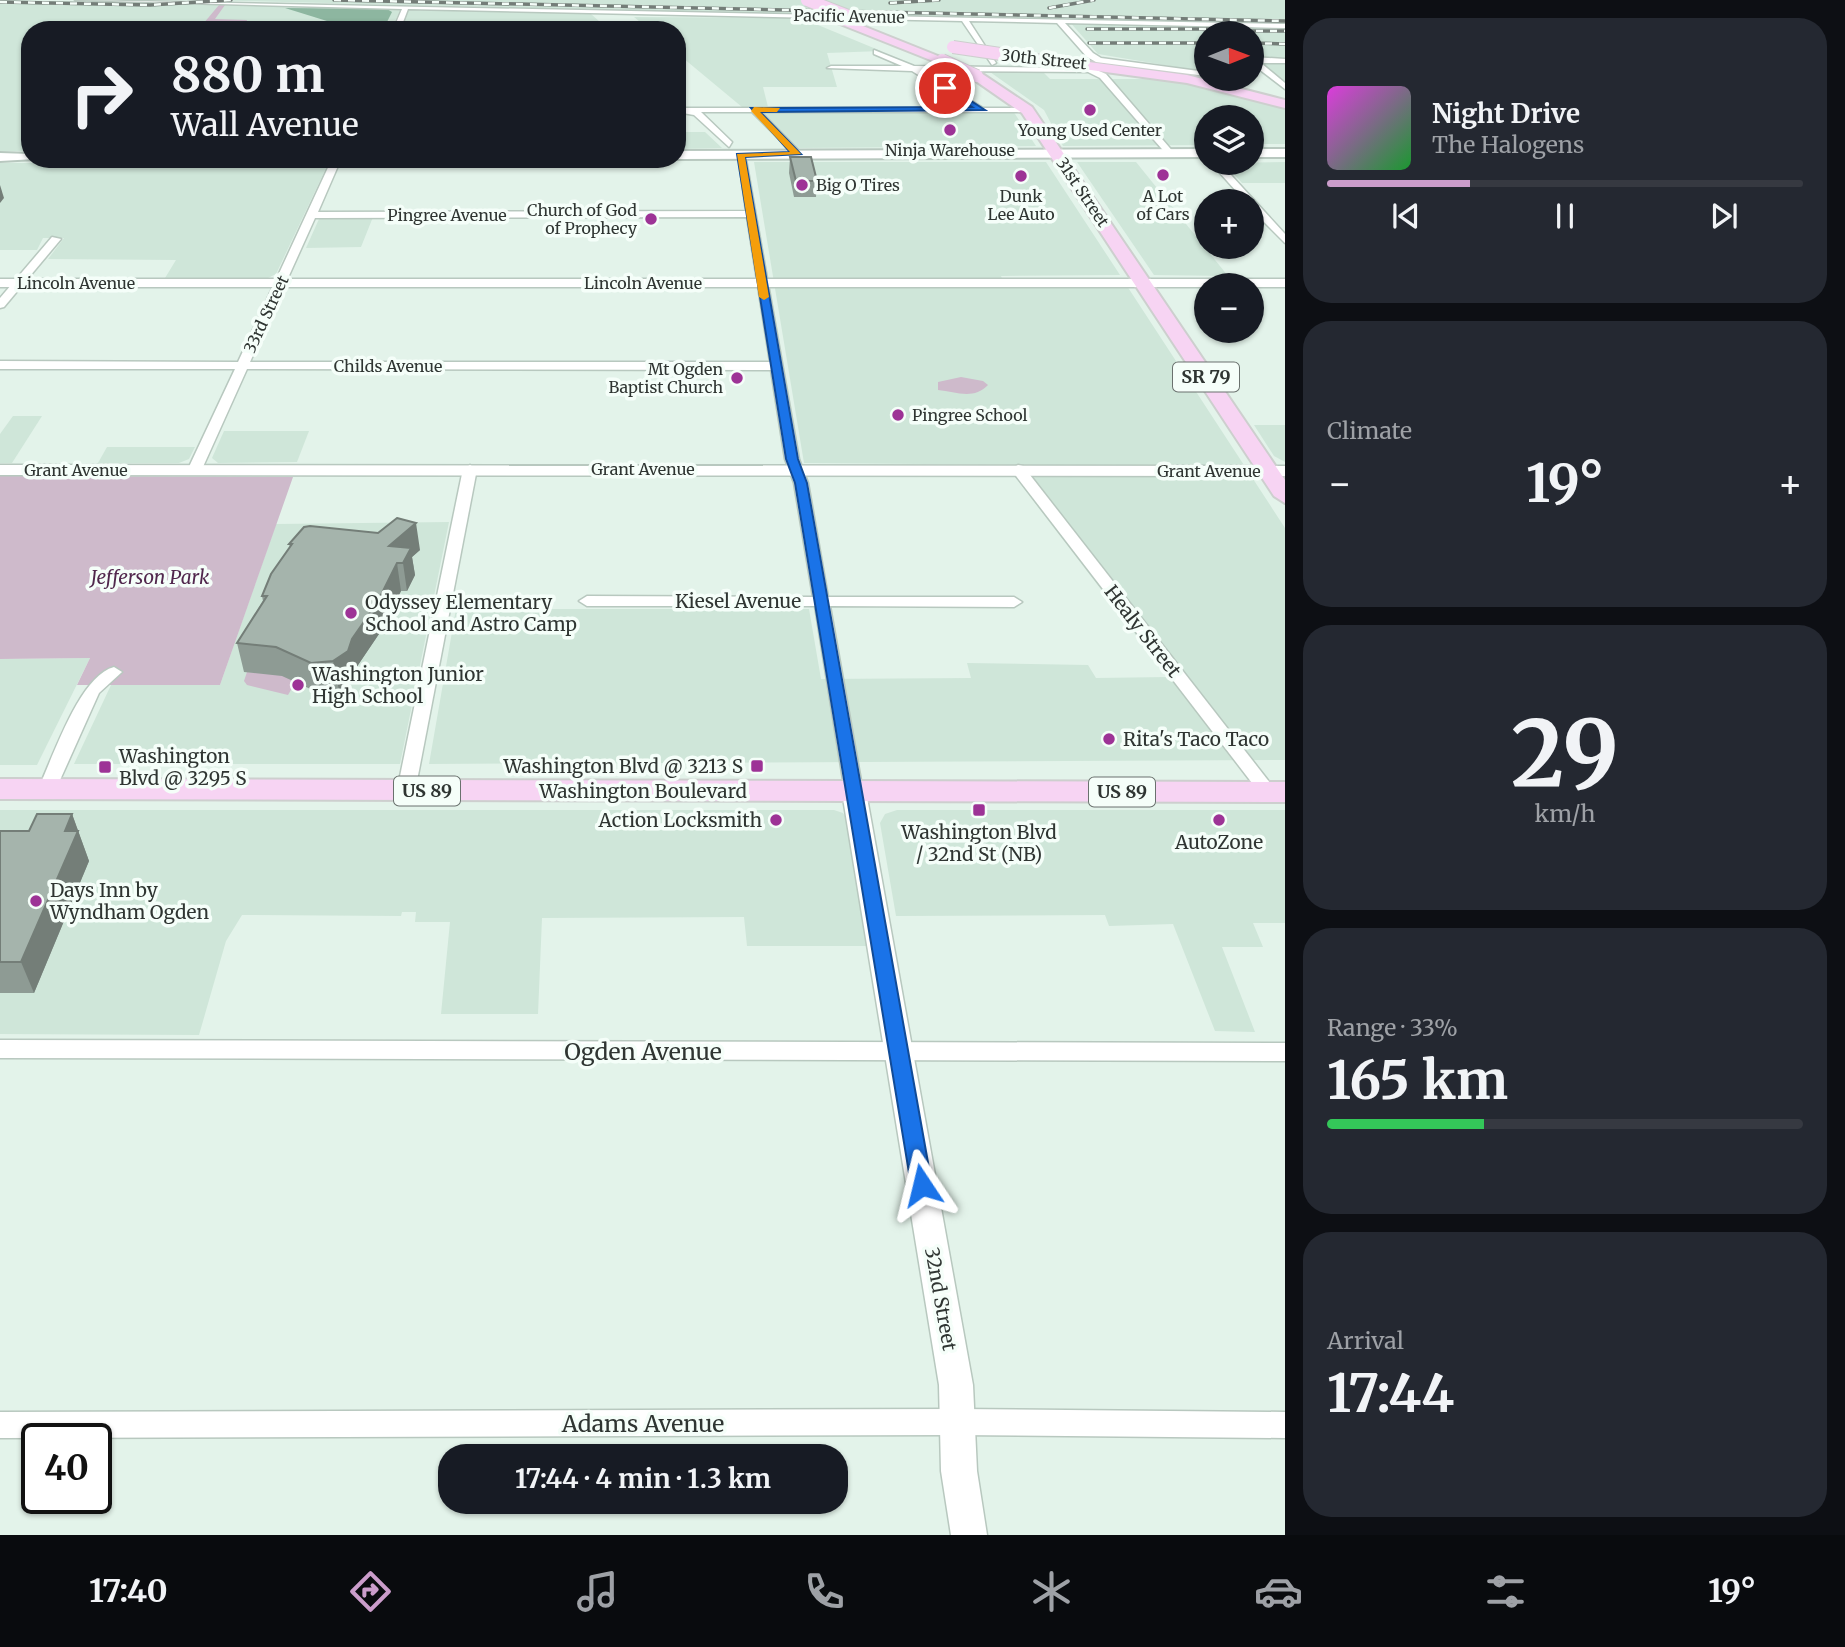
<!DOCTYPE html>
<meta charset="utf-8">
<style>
body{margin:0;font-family:Merriweather,serif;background:#242831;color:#f1f3f6;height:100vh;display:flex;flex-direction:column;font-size:26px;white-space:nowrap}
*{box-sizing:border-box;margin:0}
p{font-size:23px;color:#9ea1a6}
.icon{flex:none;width:38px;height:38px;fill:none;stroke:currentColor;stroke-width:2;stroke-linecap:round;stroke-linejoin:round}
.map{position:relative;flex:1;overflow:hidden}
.drawer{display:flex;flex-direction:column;gap:18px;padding:18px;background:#0d0f14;width:560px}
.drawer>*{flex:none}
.top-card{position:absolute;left:21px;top:21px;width:665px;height:147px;border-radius:28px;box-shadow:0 2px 5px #0004;background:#171b24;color:#f1f3f6;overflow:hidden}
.needle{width:46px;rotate:89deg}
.buttons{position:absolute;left:1194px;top:21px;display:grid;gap:14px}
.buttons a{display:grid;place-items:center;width:70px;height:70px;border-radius:50%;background:#171b24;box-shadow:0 2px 5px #0004;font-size:35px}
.speed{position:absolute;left:21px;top:1423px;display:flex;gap:14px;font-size:35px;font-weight:700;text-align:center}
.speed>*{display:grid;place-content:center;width:91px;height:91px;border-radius:50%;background:#171b24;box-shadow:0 2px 5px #0004;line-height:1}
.speed .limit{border:4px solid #111;border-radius:10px;background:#fff;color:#111}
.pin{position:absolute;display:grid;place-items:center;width:60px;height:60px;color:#fff;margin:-30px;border:4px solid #fff;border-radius:50%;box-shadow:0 2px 7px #0007}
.me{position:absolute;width:77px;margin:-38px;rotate:350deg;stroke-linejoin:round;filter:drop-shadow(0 0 5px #0008)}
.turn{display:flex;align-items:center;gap:24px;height:147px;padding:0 35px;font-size:32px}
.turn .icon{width:91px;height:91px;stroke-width:2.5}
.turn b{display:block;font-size:49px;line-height:60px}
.big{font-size:52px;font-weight:700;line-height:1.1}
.drawer .widget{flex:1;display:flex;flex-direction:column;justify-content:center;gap:10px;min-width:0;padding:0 24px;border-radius:28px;background:#242831}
.drawer .dial{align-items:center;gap:0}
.dial b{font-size:91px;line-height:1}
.song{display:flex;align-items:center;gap:21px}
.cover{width:84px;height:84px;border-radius:10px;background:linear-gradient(135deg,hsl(300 70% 55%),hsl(130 70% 35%))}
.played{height:7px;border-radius:4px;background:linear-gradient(90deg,#cb9dcb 30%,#363941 30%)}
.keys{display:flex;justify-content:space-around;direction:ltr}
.heat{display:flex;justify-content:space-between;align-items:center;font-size:38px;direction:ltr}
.charge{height:10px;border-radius:5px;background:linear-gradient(90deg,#34c759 33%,#363941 0)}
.trip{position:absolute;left:438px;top:1444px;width:410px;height:70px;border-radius:28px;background:#171b24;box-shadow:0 2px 5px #0004;font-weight:700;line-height:70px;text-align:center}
.tabs{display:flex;height:112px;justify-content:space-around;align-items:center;background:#090b0e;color:#9ea1a6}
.tabs .icon{width:49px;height:49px}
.tabs .current{color:#cb9dcb}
.tabs b{font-size:32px;color:#f1f3f6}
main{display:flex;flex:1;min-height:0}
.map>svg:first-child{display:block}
</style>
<main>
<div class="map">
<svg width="1285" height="1535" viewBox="0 0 1285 1535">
<rect width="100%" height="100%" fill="#e3f3ea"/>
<g fill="#cfe6d9">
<polygon points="0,0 392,8 400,10 391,30 30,30 30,151 0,151"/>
<polygon points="197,0 1285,0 1285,82 1259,62 1251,62 1251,33 1206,33 1206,56 1199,56 1206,63 1206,72 1098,54 1068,20"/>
<polygon points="409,8 591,14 609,30 400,30"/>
<polygon points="634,17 801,18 881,51 827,53 837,87 763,87 768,107 742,107 677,53 677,30 650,30"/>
<polygon points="1042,71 1050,79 1180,79 1240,93 1285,109 1285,144 1251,144 1251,117 1206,117 1206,145 1063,146 1044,110 990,72"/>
<polygon points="760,111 1013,111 1036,146 797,148"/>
<polygon points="677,132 705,132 722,148 677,149"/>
<polygon points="754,162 1046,162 1120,275 1001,276 1005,285 1127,286 1285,528 1285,760 429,764 456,609 809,609 821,679 971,678 967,663 1088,665 1096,678 1168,677 1012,473 1066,472 1062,465 804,463"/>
<polygon points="1077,162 1136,162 1228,276 1154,275"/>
<polygon points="1285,162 1285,183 1242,183 1224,163"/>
<polygon points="0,163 319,163 327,166 276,274 268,278 165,278 176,260 48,259 64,238 43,238 37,250 0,250"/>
<polygon points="327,217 373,217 361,247 306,248 319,219"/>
<polygon points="13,416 42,416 12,463 0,463 0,434"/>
<polygon points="1254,425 1285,425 1285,462 1274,456"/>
<polygon points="224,431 309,431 297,462 218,463 212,458"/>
<polygon points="107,447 195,447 189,459 179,463 98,463"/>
<polygon points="449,522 400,764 74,764 111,685 220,685 276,524"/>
<polygon points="90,658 37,765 0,765 0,659"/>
<polygon points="0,810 834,810 843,813 848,820 869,946 747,946 744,917 542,918 538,1014 441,1014 450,922 415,922 416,912 402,912 401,916 242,915 226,941 199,1035 0,1034"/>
<polygon points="897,810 1285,810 1285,923 1253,923 1263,947 1222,947 1255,1032 1215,1031 1173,924 1109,926 1105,915 896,916 880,823 885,814"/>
</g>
<g fill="#cebacb">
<polygon points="219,5 225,5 215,19 247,20 243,30 198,30"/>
<path d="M961,377L983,381L988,385C974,400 956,392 938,390V382Z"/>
<polygon points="0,476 293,477 220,685 77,685 90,658 0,659"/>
<polygon points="247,672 299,676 288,695 247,685 244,681"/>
</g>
<polygon fill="#8db6a0" points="285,8 387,9 392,12 383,30 356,30"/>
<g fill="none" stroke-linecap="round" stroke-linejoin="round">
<defs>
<g id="minor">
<polygon points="75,0 1285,24 1285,28 1065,23 1093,53 1101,58 1206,72 1206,76 1096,62 1087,57 1057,23 969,21 996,63 992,65 962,21 408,9 400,30 393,30 402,9"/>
<polygon points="874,50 914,66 1092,68 1106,74 1175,154 1168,156 1100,78 1088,72 923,71 983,108 1030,108 1027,112 761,112 800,152 797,157 752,112 701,112 732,142 729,147 694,115 677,112 677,108 971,108 912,71 827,68 831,66 902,66 874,54"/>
<polygon points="1251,57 1285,59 1285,63 1261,63 1285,83 1285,89 1251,63"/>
<path d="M738,152L745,154L799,459L808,483L828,597H1014L1022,602L1014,607L830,606L863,792L860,796L854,798L845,792L815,606H587L579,601L587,596L813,597L794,483L785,459L771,370L247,369L202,469L195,473L188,469L235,369H0V361L238,362L332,159H341L318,212L746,211ZM747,217L770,362H250L315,218Z"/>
<polygon points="1211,163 1220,163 1285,234 1285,243 1251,209 1251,201 1245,201"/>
<polygon points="52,237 61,239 4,307 0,308 0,298"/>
<polygon points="470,465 477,469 415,791 406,797 397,791 463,469"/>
<polygon points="1018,465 1023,466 1274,788 1277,792 1274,796 1262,796 1013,472 1011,469"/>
<path d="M114,667L122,672L99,693L56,789L53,793H41L38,789C53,758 79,676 114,667Z"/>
<polygon points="0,1040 1285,1043 1285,1061 0,1058"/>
<polygon points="957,1409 1285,1412 1285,1438 957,1435 0,1438 0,1412"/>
</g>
<g id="tertiary">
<rect x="0" y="279" width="1285" height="8"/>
<polygon points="0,465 1285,466 1285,476 0,475"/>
<polygon points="854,784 862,787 866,792 973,1385 977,1471 987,1535 951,1535 941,1471 939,1385 842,792 846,787"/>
</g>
<g id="secondary">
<polygon points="1206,149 1206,157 677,159 677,151"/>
<rect x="1251" y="149" width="34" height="8"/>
<polygon points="0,153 30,154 30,159 35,159 0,161"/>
</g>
<g id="primary">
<polygon points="825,14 833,14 948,60 938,63 825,18"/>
<polygon points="1021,53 1187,75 1285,100 1285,108 1187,83 1017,60 1015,57"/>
<polygon points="973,73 981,73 1032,107 1285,480 1285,503 1274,496 1022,113 973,79"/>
<polygon points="0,779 1285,782 1285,802 0,799"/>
</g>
</defs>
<use href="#minor" stroke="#b8c8bf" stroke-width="3"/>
<use href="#tertiary" stroke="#b8c8bf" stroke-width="3"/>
<use href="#secondary" stroke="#b8c8bf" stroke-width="4"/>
<use href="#primary" stroke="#cdcfce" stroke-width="4"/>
<use href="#minor" fill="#fff" fill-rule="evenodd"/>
<use href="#tertiary" fill="#fff" fill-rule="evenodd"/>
<use href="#secondary" fill="#fff" fill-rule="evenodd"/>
<use href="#primary" fill="#f7d4f3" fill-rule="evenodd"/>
<defs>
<g id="rail">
<polyline points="334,0 1285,21"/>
<polyline points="0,2 150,5 231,0"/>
<polyline points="890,3 939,0"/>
<polyline points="1049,8 1094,0"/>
<polyline points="1087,29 1222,29"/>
<polyline points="1214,31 1285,31"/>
<polyline points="1089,43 1206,43"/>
<polyline points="1251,43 1285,44"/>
</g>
</defs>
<use href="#rail" stroke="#747d78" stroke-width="3.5"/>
<use href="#rail" stroke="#f5fef9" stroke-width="2.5" stroke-dasharray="7" stroke-linecap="butt"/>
<defs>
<g id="primary-bridge">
<polyline points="807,0 851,17"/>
<polyline points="953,47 1021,57"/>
<polyline points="942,60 977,76"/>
</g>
</defs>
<use href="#primary-bridge" stroke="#cdcfce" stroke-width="14" stroke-linecap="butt"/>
<use href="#primary-bridge" stroke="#f7d4f3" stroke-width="12"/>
</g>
<g fill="#8e9b94">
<polygon points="790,157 817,181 816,197 794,197 789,173"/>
<polygon points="289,544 420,550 412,557 415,575 407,591 401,591 381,631 356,668 353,680 339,690 317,692 282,676 244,672 237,643 263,601 262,596 290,547"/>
<polygon points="72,814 89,861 34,993 0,993 0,831 29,831"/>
</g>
<g fill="#747e78">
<polygon points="0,185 4,198 0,203"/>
<polygon points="416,523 420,550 412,557 415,575 407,591 403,563 397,563 401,591 381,631 356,668 353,680 339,690 333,661 352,639 389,546"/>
<polygon points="72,814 89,861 34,993 21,962 65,831"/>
</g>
<g fill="#a5b4ac" stroke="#747e78" stroke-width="2">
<polygon points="790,157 811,157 817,181 796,181"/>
<polygon points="397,518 416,523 389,546 411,548 403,563 397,563 377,603 352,639 348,651 333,661 311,663 276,647 237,643 267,596 262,596 271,574 292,544 289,544 304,527 310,526 378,533"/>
<polygon points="37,814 72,814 65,831 78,831 21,962 0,962 0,831 29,831"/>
</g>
<polygon fill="#1a73e8" stroke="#114b97" stroke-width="2" points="943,86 948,86 985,110 760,112 801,154 745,157 798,459 807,483 932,1185 929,1192 922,1195 914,1192 911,1185 795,483 786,459 737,154 790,152 751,108 972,107 943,89"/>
<polygon fill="#f59e0b" points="754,107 780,108 777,112 760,112 801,154 745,157 769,297 764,300 759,297 737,154 790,152 751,111"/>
<g fill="#9d3396" stroke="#f5fef9" stroke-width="2.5">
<circle cx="1090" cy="110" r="7"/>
<circle cx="950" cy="130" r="7"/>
<circle cx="1163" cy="175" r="7"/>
<circle cx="1021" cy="176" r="7"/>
<circle cx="802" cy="185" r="7"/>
<circle cx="651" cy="219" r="7"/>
<circle cx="737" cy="378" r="7"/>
<circle cx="898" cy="415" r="7"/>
<circle cx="351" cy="613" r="7"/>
<circle cx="298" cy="685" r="7"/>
<circle cx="1109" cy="739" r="7"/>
<rect x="750" y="759" width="14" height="14" rx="3.5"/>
<rect x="98" y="760" width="14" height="14" rx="3.5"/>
<rect x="972" y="803" width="14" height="14" rx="3.5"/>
<circle cx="776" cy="820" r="7"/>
<circle cx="1219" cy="820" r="7"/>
<circle cx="36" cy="901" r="7"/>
</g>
<g text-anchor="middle" stroke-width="7" stroke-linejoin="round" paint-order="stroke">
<g font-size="16" fill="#2f3532" stroke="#f5fef9">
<text transform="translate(849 16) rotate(1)" y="6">Pacific Avenue</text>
<text transform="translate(1044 59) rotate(6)" y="6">30th Street</text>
<text transform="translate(1083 192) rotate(56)" y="6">31st Street</text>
<text x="447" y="221">Pingree Avenue</text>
<text x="76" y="289">Lincoln Avenue</text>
<text x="643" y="289">Lincoln Avenue</text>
<text transform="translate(266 314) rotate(-65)" y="6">33rd Street</text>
<text x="388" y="372">Childs Avenue</text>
<text x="643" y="475">Grant Avenue</text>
<text x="76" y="476">Grant Avenue</text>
<text x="1209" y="477">Grant Avenue</text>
</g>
<g font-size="16" fill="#2f3532" stroke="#f5fef9">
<text x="1090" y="136">Young Used Center</text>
<text x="950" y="156">Ninja Warehouse</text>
<text x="816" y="191" text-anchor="start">Big O Tires</text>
<text x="1021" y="202">Dunk<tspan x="1021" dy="18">Lee Auto</tspan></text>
<text x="1163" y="202">A Lot<tspan x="1163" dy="18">of Cars</tspan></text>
<text x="637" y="216" text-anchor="end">Church of God<tspan x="637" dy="18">of Prophecy</tspan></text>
<text x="723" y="375" text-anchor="end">Mt Ogden<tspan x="723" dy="18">Baptist Church</tspan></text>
<text x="912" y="421" text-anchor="start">Pingree School</text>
</g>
<g fill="#f5fef9" stroke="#6a716e" stroke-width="2">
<rect x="1173" y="362.5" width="66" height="29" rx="5"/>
<rect x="394" y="776.5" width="66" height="29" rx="5"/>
<rect x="1089" y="777.5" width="66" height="29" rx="5"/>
</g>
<g font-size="18" font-weight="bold" fill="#2f3532">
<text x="1206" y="383">SR 79</text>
<text x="427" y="797">US 89</text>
<text x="1122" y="798">US 89</text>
</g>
<g font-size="19" font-style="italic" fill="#51274d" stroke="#f5fef9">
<text x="150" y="584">Jefferson Park</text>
</g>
<g font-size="19" fill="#2f3532" stroke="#f5fef9">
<text x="738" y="608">Kiesel Avenue</text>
<text transform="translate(1143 631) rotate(52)" y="7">Healy Street</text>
<text x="643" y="798">Washington Boulevard</text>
<text transform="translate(941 1299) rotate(80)" y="7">32nd Street</text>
</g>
<g font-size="19" fill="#2f3532" stroke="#f5fef9" text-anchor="start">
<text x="365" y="609">Odyssey Elementary<tspan x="365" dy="22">School and Astro Camp</tspan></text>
<text x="312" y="681">Washington Junior<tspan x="312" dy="22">High School</tspan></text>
<text x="1123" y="746">Rita's Taco Taco</text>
<text x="119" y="763">Washington<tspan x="119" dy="22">Blvd @ 3295 S</tspan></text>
<text x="743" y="773" text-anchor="end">Washington Blvd @ 3213 S</text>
<text x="762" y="827" text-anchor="end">Action Locksmith</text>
<text x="979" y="839" text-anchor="middle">Washington Blvd<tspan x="979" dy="22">/ 32nd St (NB)</tspan></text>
<text x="1219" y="849" text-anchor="middle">AutoZone</text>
<text x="50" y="897">Days Inn by<tspan x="50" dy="22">Wyndham Ogden</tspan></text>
</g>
<g font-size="23" fill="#2f3532" stroke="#f5fef9">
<text x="643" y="1060">Ogden Avenue</text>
<text x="643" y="1432">Adams Avenue</text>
</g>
</g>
</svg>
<div class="buttons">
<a><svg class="needle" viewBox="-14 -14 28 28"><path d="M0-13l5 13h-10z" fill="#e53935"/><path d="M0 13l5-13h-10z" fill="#9ea1a6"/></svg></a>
<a><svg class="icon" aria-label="layers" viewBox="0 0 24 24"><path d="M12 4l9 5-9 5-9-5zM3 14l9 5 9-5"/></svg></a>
<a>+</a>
<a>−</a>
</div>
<div class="speed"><div class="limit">40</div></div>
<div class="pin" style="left:945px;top:88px;background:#d93025"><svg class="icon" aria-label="arrive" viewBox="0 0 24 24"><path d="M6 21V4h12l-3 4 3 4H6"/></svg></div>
<svg class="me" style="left:922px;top:1185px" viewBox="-20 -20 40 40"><path d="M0-17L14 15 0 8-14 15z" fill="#1a73e8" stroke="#fff" stroke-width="4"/></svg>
<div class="trip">17:44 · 4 min · 1.3 km</div>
<div class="top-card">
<div class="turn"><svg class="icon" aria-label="right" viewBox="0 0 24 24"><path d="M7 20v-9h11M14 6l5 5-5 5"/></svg><div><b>880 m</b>Wall Avenue</div></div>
</div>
</div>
<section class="drawer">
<div class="widget">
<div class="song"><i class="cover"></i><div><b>Night Drive</b><p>The Halogens</p></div></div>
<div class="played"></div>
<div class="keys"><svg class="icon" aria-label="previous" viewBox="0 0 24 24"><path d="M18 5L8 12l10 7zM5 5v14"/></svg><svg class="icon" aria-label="pause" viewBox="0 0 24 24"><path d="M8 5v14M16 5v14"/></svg><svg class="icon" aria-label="next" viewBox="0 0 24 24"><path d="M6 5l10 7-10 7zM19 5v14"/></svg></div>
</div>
<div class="widget"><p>Climate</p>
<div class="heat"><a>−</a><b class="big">19°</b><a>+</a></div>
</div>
<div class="widget dial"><b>29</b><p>km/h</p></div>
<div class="widget"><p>Range · 33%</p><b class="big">165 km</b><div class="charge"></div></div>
<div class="widget"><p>Arrival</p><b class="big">17:44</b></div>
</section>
</main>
<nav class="tabs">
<b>17:40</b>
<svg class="icon current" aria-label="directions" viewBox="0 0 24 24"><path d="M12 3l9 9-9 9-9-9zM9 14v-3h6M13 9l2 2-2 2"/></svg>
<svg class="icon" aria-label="music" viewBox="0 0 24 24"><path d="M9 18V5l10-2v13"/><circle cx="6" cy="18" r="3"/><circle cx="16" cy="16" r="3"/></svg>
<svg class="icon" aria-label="phone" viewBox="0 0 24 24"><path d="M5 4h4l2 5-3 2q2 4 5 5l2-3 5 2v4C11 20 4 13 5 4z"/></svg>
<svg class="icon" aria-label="climate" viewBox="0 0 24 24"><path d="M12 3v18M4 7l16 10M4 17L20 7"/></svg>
<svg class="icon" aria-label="car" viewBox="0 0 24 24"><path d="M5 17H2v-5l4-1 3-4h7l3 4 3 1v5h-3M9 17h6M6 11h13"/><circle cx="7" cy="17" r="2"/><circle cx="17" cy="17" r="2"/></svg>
<svg class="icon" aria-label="filters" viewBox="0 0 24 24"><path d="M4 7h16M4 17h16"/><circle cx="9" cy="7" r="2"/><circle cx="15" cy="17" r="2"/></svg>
<b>19°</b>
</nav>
